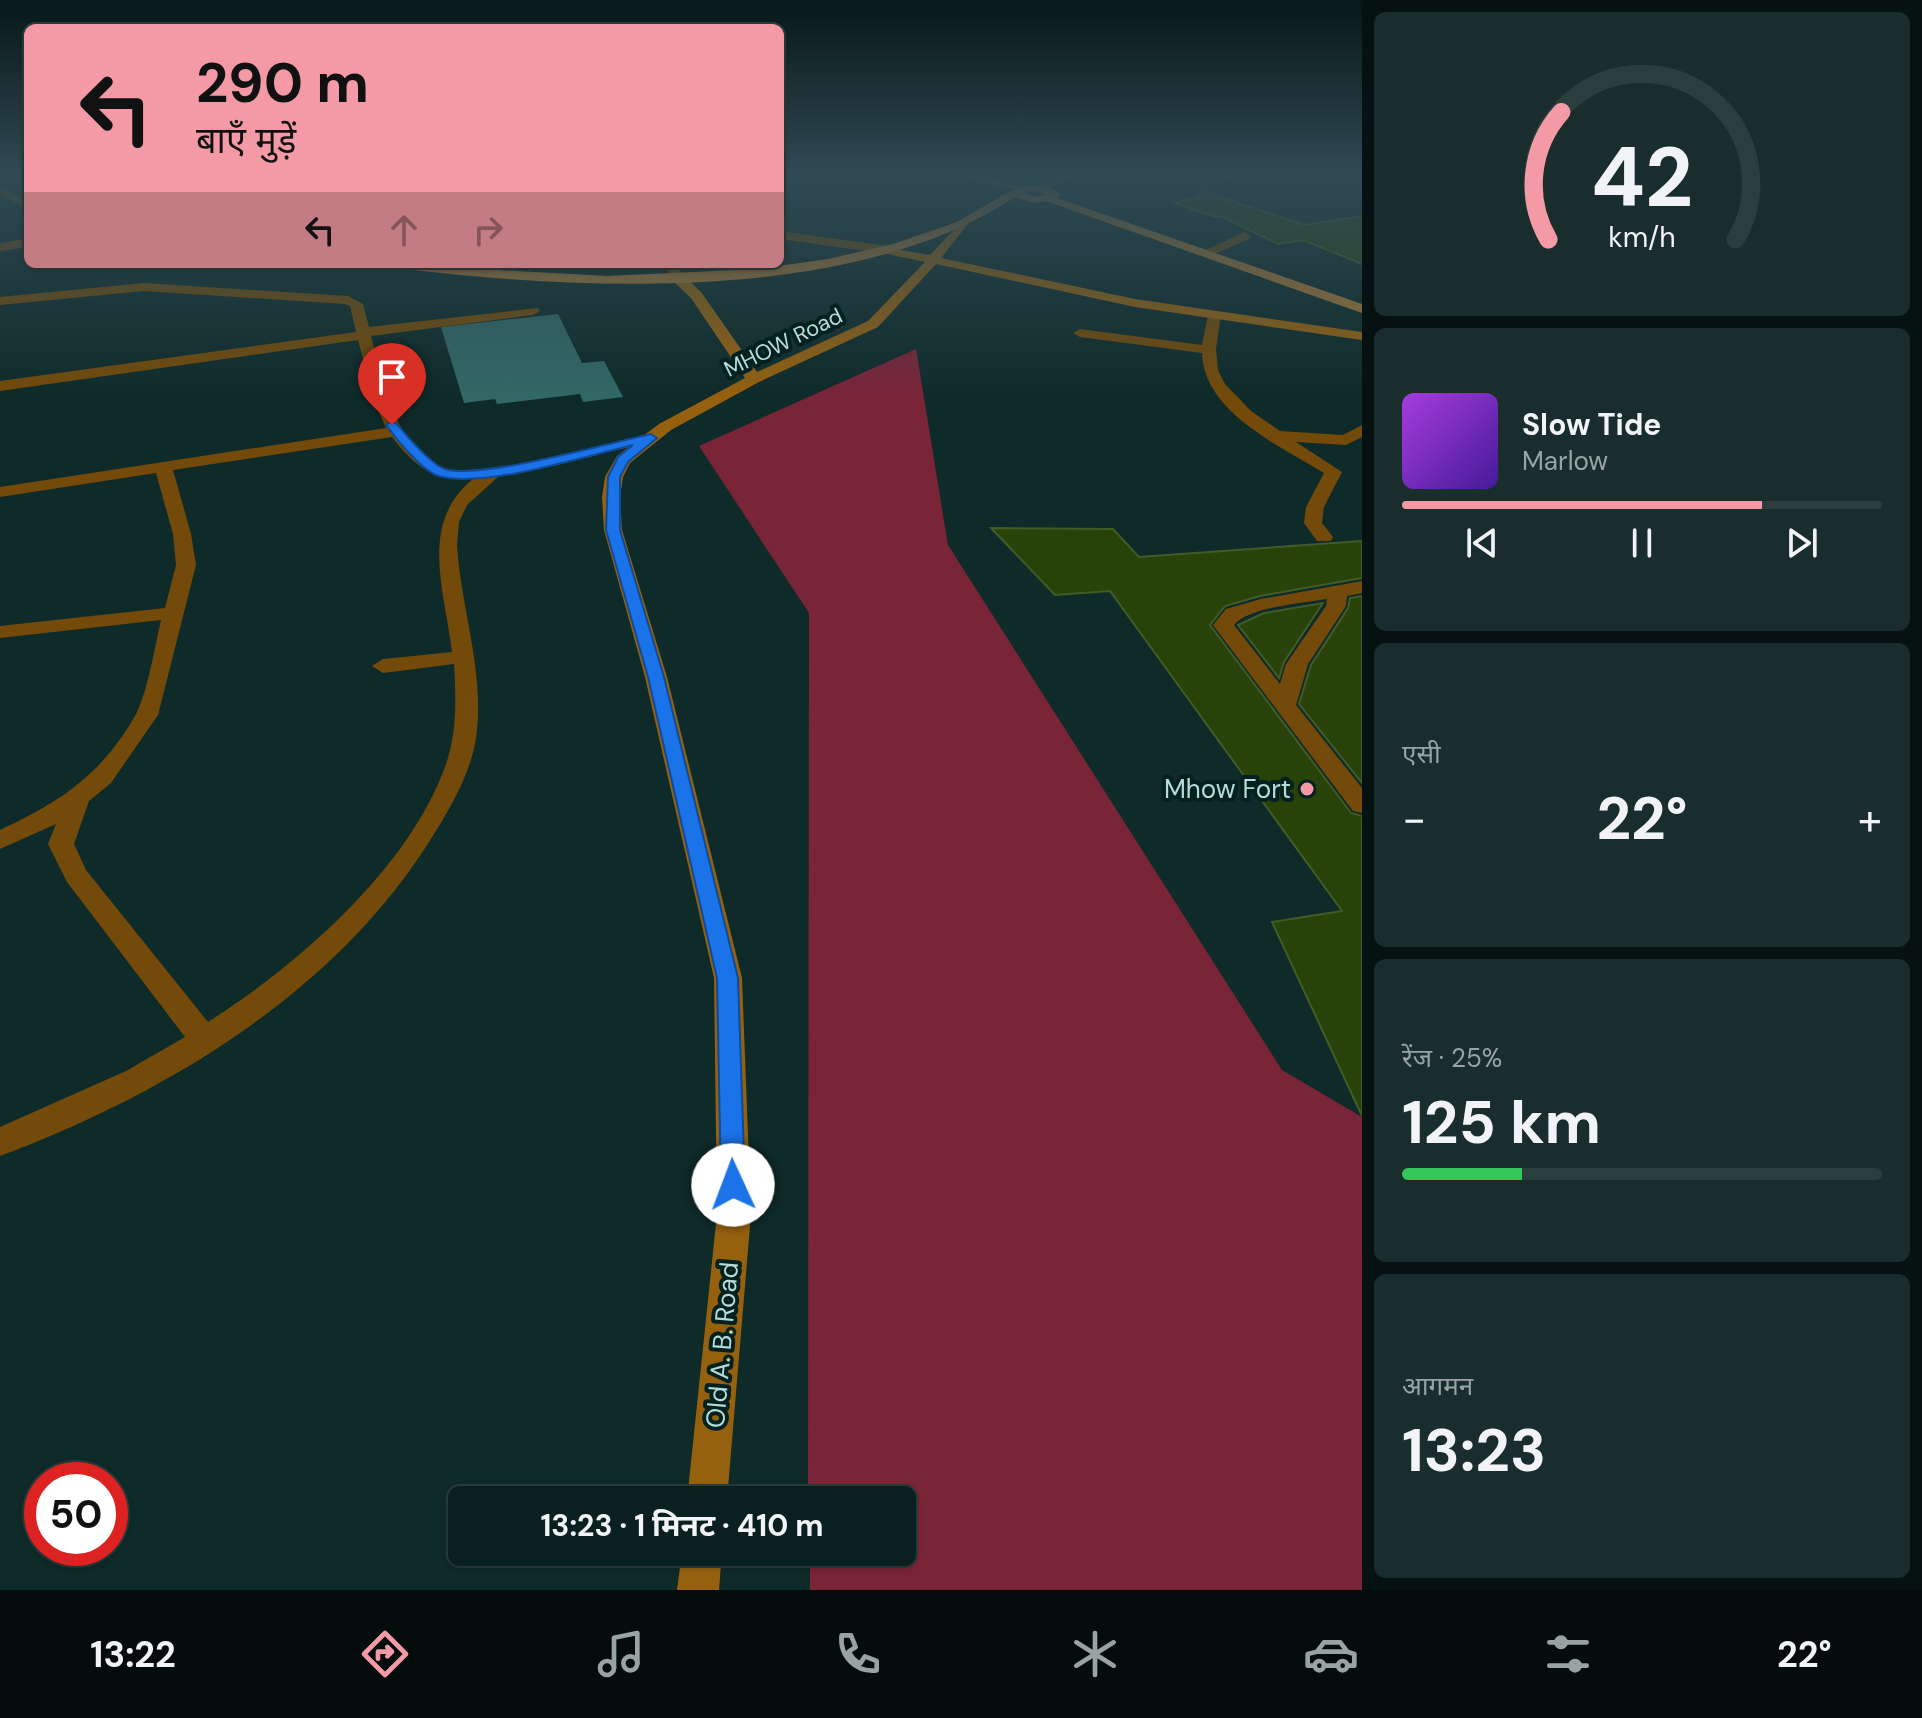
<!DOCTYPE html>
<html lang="hi">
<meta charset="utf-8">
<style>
body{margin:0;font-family:"DM Sans","Noto Sans Devanagari",sans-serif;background:#182d2c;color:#f1f3f6;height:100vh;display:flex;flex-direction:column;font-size:30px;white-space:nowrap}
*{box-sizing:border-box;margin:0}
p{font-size:26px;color:#99a3a4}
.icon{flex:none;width:44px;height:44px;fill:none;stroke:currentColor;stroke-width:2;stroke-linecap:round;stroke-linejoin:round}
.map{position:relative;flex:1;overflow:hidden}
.panel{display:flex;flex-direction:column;gap:12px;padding:12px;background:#061211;width:560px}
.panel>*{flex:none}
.banner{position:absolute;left:24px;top:24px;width:760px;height:244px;border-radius:12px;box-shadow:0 2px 6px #0004,0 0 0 2px #2a3e3d;background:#f49aa6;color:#111;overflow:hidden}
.speed{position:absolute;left:24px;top:1462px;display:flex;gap:16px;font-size:40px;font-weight:700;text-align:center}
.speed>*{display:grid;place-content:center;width:104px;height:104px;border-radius:50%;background:#0a201f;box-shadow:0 2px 6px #0004,0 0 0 2px #2a3e3d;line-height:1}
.speed .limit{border:12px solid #d22;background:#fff;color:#111}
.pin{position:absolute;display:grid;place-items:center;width:68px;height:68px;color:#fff;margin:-82px -34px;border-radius:50% 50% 50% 0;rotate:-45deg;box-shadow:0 0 8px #0007}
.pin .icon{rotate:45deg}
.me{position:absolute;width:88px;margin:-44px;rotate:358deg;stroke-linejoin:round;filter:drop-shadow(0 0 6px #0008)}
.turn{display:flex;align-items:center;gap:28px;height:168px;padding:0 40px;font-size:36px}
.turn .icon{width:104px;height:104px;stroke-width:2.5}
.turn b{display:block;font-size:56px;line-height:68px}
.lanes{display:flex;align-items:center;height:76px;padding:0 40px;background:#0003;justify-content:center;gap:40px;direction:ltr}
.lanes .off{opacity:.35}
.big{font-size:60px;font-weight:700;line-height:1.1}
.panel .card{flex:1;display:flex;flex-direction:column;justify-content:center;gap:12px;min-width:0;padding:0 28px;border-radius:12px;background:#182d2c}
.panel .dial{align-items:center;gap:0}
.dial svg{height:208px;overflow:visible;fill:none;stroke:#2a3e3d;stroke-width:7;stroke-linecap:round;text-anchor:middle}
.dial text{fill:#f1f3f6;stroke:none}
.song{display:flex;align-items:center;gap:24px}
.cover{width:96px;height:96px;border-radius:12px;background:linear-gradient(135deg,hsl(280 70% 55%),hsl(260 70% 35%))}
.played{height:8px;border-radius:4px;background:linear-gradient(90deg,#f49aa6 75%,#2a3e3d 75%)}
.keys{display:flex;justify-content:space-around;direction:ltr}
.heat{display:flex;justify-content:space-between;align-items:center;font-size:44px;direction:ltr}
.charge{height:12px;border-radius:6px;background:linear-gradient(90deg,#34c759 25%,#2a3e3d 0)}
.trip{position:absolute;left:448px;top:1486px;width:468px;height:80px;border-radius:12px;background:#0a201f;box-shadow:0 2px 6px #0004,0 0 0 2px #2a3e3d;font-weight:700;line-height:80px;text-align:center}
.tabs{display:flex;height:128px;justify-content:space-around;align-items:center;background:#040d0c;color:#99a3a4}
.tabs .icon{width:56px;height:56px}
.tabs .active{color:#f49aa6}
.tabs b{font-size:36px;color:#f1f3f6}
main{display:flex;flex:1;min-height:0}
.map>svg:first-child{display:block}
</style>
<main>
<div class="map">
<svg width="1362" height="1590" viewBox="0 0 1362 1590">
<rect width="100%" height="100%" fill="#0e2a29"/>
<polygon fill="#7a2438" points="916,349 948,545 1282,1070 1362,1117 1362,1590 810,1590 810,1552 902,1552 902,1500 808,1500 809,613 699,446"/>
<polygon fill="#316764" points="558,314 582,363 604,361 623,397 583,402 580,394 497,404 495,399 464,403 441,327"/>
<g fill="#29420a" stroke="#425c27" stroke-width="2">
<polygon points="1201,191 1305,225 1362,216 1362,264 1303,240 1278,244 1221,216 1216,217 1174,203 1198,197"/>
<polygon points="991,528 1113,529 1139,557 1362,541 1362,578 1260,596 1225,606 1210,625 1351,813 1362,816 1362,1116 1272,922 1342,911 1110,591 1055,595"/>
<polygon points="1362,596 1362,783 1299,704 1311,665 1348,608 1350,598"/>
<polygon points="1323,603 1284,662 1279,678 1238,625 1264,613"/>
</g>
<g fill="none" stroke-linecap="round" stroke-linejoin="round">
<g fill="#734a09" fill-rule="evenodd">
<polygon points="1068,175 1083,175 1043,190 1034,188"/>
<polygon points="1218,175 1232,175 1238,179 1233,182"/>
<polygon points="0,188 28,201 28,209 0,195"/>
<polygon points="780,231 887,246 893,250 887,254 780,239"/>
<polygon points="1245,232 1251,236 1249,239 1207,257 1197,254"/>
<polygon points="28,239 28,247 0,251 0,243"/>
<polygon points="664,264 676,264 685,279 684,282 674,282"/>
<path d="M144,283L348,296L363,304L369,327L538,308L540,311L533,315L371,336C383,381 394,445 441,467C473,481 612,443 651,433L659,438L657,441L499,476L467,505L459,522L457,545C461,611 487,677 475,744C468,779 448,812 429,842C333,994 165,1094 0,1156V1127L126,1071L185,1037L67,882L48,844L56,824L0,849V830C60,802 101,775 135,716C147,695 155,646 161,620L0,638V626L165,608L176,565L173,534L156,473L0,497V487L386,428L375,403L358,340L0,391V381L356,332L350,306L345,304L144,291L0,305V297ZM392,437C414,466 435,482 473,479C418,523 445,592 452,652L383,659L372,666L383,673L454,664C456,697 457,730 447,761C412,866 299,964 208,1022L86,870L74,844L89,801L111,783L158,715L196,565L191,534L173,470Z"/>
<path d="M1209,311L1221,314L1216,349L1218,370L1225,384L1251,411L1280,431L1343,435L1362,425V437L1346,445L1296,442L1342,472L1324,507L1322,523L1333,537L1331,541H1317L1304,523L1306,507L1324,473C1281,446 1204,413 1202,353L1080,337L1073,333L1080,329L1202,345Z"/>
<path d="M1362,581V593L1347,596L1346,606L1308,664L1296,705L1362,788V813L1353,811L1213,625L1226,609L1261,599ZM1327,599L1326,606L1286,664L1280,684L1234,625C1249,607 1303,603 1327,599Z"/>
</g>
<g fill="#96610f" fill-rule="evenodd">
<polygon points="953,175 973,175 1028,188 1023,191"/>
<polygon points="962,221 968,224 941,258 1135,299 1362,332 1362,340 1135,307 936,264 878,327 759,382 671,430 630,463 623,477 620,497 622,530 667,677 742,978 751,1214 727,1500 687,1500 717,1214 714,978 645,677 604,530 602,497 605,477 617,456 659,424 745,378 691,298 674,282 674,276 684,276 701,292 757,372 868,321 925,262 883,253 883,247 930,255"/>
<polygon points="682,1552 722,1552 719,1590 677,1590"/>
</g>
<path fill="#aa7734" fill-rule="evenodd" d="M1028,185L1050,187L1061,195L1057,198L1362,304V313L1046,201L1034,203L1015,197C852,305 582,290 395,268L389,264L607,276L756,269L828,259L893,244L957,222L1010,191ZM1029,191L1046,194L1035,197L1024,193Z"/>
</g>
<linearGradient id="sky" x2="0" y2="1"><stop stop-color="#081717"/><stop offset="0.44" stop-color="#304a54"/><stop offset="1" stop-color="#304a54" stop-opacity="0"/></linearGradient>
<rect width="1362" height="398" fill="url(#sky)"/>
<path fill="#1a73e8" stroke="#114b97" stroke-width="2" d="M388,423H396C406,435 430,464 445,469C479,480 610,443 651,434L657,438L628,462L620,477V530L664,677L738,978L745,1185L742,1193L733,1196L725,1193L721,1185L717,978L648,677L606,530L608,477L618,457L633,445C586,456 483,489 439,476C423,472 396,439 386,425Z"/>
<circle fill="#f49aa6" stroke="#04201f" stroke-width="3" cx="1307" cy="789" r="8"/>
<g text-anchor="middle" stroke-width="8" stroke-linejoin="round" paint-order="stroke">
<g font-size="22" fill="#b4dcd9" stroke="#04201f">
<text transform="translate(783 342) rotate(-26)" y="8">MHOW Road</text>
</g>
<g font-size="26" fill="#b4dcd9" stroke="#04201f" text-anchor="end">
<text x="1291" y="798">Mhow Fort</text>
</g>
<g font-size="26" fill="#b4dcd9" stroke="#04201f">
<text transform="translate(722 1345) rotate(-85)" y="9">Old A. B. Road</text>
</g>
</g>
</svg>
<div class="speed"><div class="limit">50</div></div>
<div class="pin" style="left:392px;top:425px;background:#d93025"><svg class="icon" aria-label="arrive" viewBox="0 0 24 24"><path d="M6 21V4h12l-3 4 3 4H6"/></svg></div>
<svg class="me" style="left:733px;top:1185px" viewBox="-20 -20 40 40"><circle r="19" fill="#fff"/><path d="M0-13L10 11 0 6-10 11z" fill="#1a73e8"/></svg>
<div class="trip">13:23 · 1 मिनट · 410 m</div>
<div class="banner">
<div class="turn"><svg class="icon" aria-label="left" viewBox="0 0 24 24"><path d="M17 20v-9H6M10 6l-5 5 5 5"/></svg><div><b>290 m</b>बाएँ मुड़ें</div></div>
<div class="lanes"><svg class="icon" aria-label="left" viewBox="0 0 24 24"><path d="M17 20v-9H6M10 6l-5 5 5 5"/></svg><svg class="icon off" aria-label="ahead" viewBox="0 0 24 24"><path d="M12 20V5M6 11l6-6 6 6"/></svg><svg class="icon off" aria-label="right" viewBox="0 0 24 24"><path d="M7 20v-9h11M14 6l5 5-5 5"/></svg></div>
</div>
</div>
<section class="panel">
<div class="card dial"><svg viewBox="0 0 100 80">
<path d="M14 69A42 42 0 1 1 86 69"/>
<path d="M14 69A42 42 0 0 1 19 20" stroke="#f49aa6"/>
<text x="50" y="56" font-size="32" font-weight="700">42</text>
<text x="50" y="72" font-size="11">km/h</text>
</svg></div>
<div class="card">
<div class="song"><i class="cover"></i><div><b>Slow Tide</b><p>Marlow</p></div></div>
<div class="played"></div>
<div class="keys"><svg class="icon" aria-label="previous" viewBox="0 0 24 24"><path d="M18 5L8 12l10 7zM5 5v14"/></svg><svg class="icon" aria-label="pause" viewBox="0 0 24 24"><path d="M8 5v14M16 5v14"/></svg><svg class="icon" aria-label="next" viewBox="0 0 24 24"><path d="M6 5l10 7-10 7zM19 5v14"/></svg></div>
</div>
<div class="card"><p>एसी</p>
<div class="heat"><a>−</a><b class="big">22°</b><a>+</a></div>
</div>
<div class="card"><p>रेंज · 25%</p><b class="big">125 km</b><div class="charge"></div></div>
<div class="card"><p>आगमन</p><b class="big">13:23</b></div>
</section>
</main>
<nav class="tabs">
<b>13:22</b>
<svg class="icon active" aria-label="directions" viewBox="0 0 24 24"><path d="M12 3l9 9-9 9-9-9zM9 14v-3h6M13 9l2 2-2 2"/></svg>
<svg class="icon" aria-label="music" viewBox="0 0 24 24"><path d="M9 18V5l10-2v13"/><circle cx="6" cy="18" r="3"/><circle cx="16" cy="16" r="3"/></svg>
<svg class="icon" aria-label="phone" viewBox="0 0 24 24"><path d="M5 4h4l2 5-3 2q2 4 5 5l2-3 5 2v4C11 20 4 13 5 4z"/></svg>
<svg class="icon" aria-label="climate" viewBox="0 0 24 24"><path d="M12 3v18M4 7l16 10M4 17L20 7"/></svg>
<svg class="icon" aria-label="car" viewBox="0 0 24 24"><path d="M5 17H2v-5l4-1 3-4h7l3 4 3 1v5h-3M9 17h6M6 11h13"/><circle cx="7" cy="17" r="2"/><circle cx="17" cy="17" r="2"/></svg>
<svg class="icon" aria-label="filters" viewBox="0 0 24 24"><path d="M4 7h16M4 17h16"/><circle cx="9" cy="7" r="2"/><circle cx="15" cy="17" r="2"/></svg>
<b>22°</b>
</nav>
